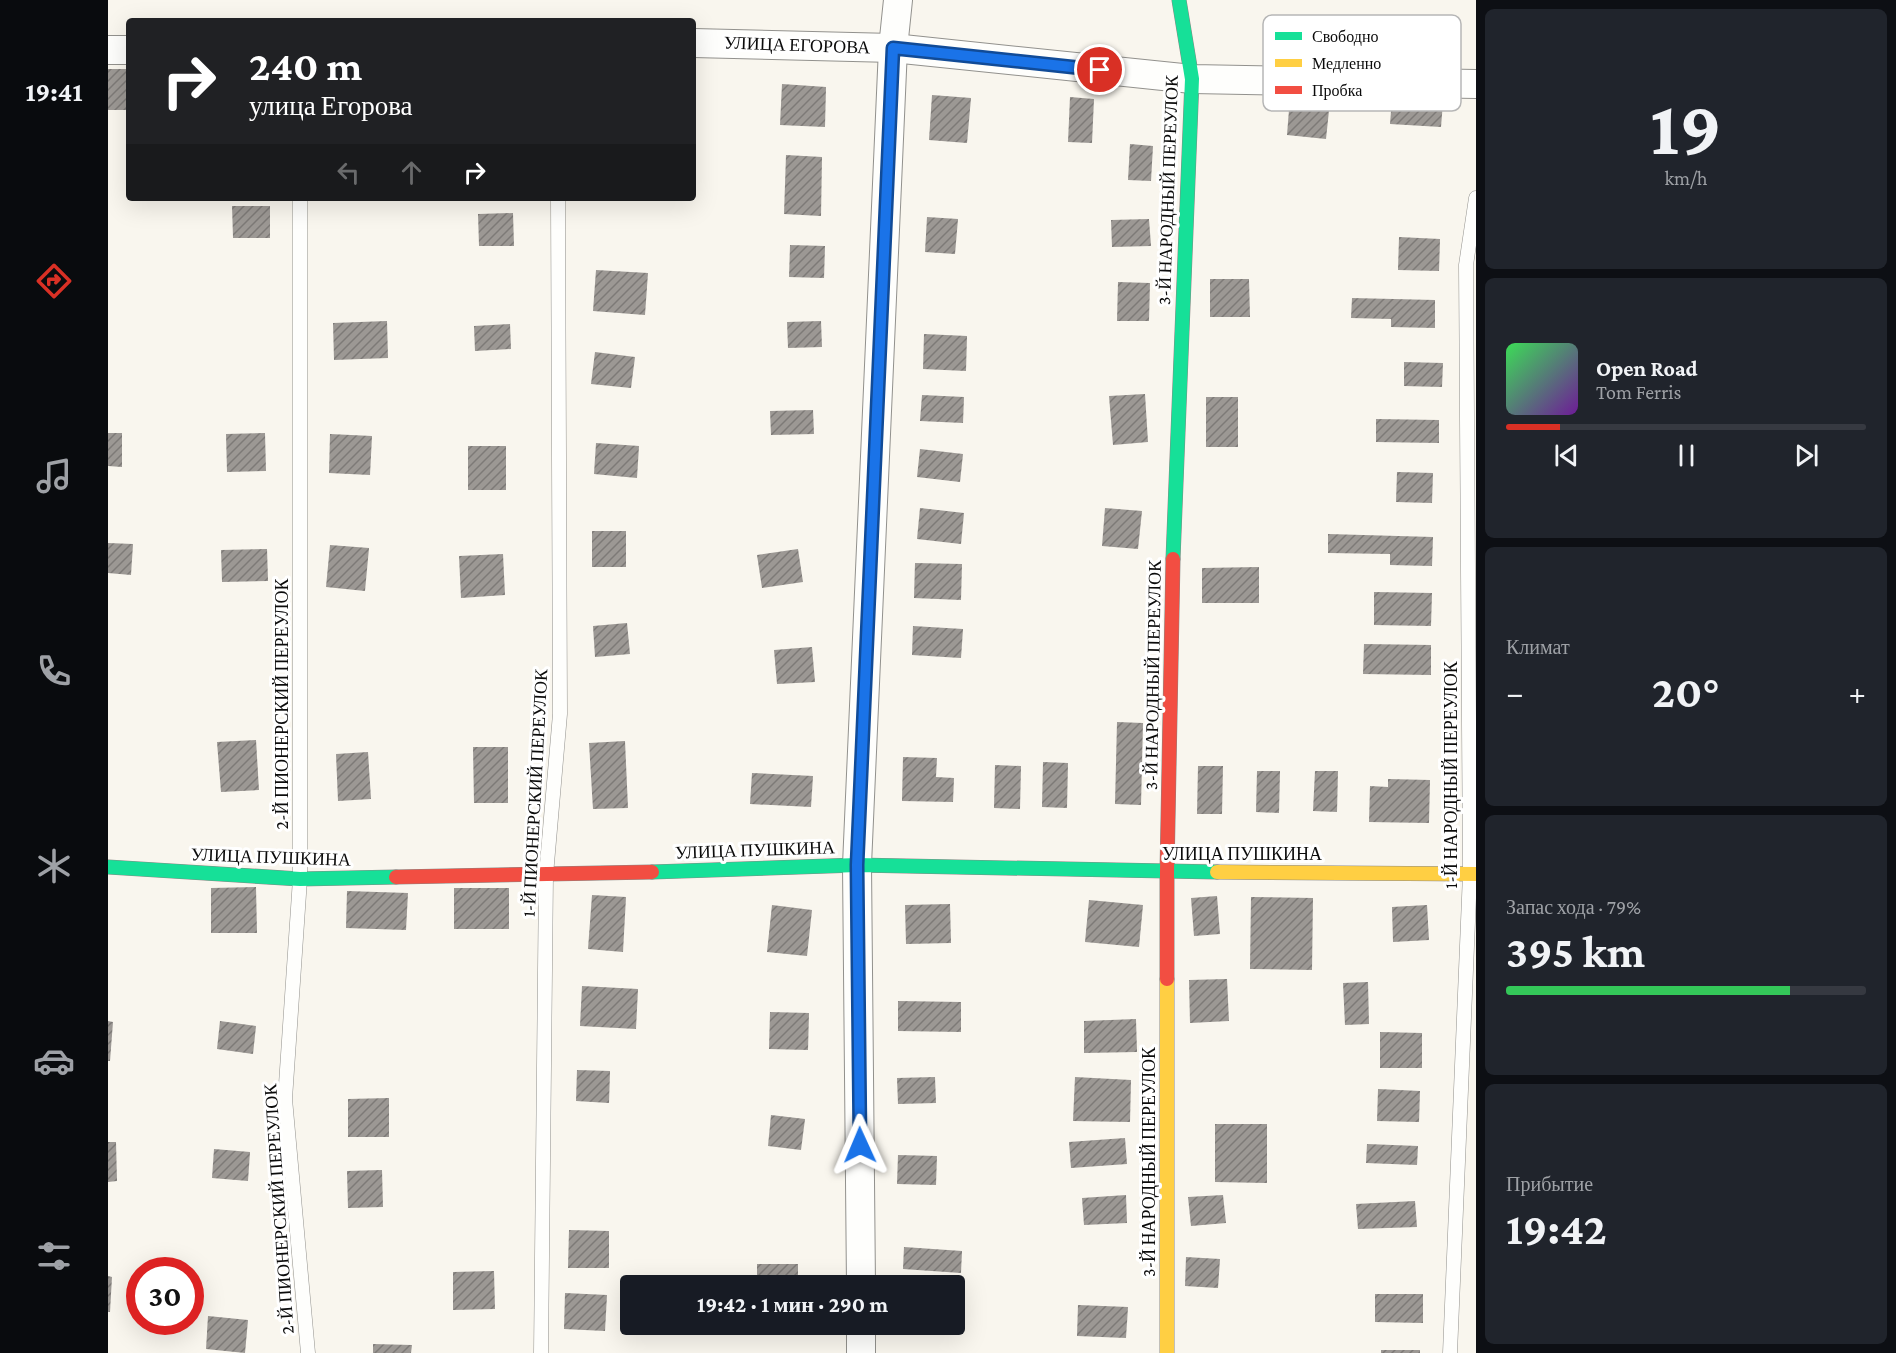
<!DOCTYPE html>
<html lang="ru">
<meta charset="utf-8">
<style>
body{margin:0;font-family:"Crimson Pro",serif;background:#20242c;color:#f1f3f6;height:100vh;display:flex;flex-direction:column;font-size:22px;white-space:nowrap}
*{box-sizing:border-box;margin:0}
p{font-size:20px;color:#9ea1a6}
.icon{flex:none;width:33px;height:33px;fill:none;stroke:currentColor;stroke-width:2;stroke-linecap:round;stroke-linejoin:round}
.map{position:relative;flex:1;overflow:hidden}
.drawer{display:flex;flex-direction:column;gap:9px;padding:9px;background:#0d0f14;width:420px}
.drawer>*{flex:none}
.hud{position:absolute;left:18px;top:18px;width:570px;height:183px;border-radius:6px;box-shadow:0 6px 24px #0002;background:#202124;color:#fff;overflow:hidden}
.speed{position:absolute;left:18px;top:1257px;display:flex;gap:12px;font-size:30px;font-weight:700;text-align:center}
.speed>*{display:grid;place-content:center;width:78px;height:78px;border-radius:50%;background:#171b24;box-shadow:0 6px 24px #0002;line-height:1}
.speed .limit{border:9px solid #d22;background:#fff;color:#111}
.pin{position:absolute;display:grid;place-items:center;width:51px;height:51px;color:#fff;margin:-26px;border:3px solid #fff;border-radius:50%;box-shadow:0 2px 6px #0007}
.me{position:absolute;width:66px;margin:-33px;rotate:359deg;stroke-linejoin:round;filter:drop-shadow(0 0 4px #0008)}
.turn{display:flex;align-items:center;gap:21px;height:126px;padding:0 24px;font-size:27px}
.turn .icon{width:78px;height:78px;stroke-width:2.5}
.turn b{display:block;font-size:42px;line-height:51px}
.lanes{display:flex;align-items:center;height:57px;padding:0 24px;background:#0003;justify-content:center;gap:30px;direction:ltr}
.lanes .off{opacity:.35}
.big{font-size:45px;font-weight:700;line-height:1.1}
.drawer .card{flex:1;display:flex;flex-direction:column;justify-content:center;gap:9px;min-width:0;padding:0 21px;border-radius:9px;background:#20242c}
.drawer .dial{align-items:center;gap:0}
.dial b{font-size:78px;line-height:1}
.song{display:flex;align-items:center;gap:18px}
.cover{width:72px;height:72px;border-radius:9px;background:linear-gradient(135deg,hsl(130 70% 55%),hsl(280 70% 35%))}
.played{height:6px;border-radius:3px;background:linear-gradient(90deg,#d93025 15%,#363941 15%)}
.keys{display:flex;justify-content:space-around;direction:ltr}
.heat{display:flex;justify-content:space-between;align-items:center;font-size:33px;direction:ltr}
.charge{height:9px;border-radius:4px;background:linear-gradient(90deg,#34c759 79%,#363941 0)}
.trip{position:absolute;left:512px;top:1275px;width:345px;height:60px;border-radius:6px;background:#171b24;box-shadow:0 6px 24px #0002;font-weight:700;line-height:60px;text-align:center}
main{display:flex;flex:1;min-height:0}
.tab-bar{display:flex;flex-direction:column;width:108px;justify-content:space-around;align-items:center;background:#090b0e;color:#9ea1a6}
.tab-bar .icon{width:42px;height:42px}
.tab-bar .on{color:#d93025}
.tab-bar b{font-size:27px;color:#f1f3f6}
.map>svg:first-child{display:block}
</style>
<main>
<nav class="tab-bar">
<b>19:41</b>
<svg class="icon on" aria-label="directions" viewBox="0 0 24 24"><path d="M12 3l9 9-9 9-9-9zM9 14v-3h6M13 9l2 2-2 2"/></svg>
<svg class="icon" aria-label="music" viewBox="0 0 24 24"><path d="M9 18V5l10-2v13"/><circle cx="6" cy="18" r="3"/><circle cx="16" cy="16" r="3"/></svg>
<svg class="icon" aria-label="phone" viewBox="0 0 24 24"><path d="M5 4h4l2 5-3 2q2 4 5 5l2-3 5 2v4C11 20 4 13 5 4z"/></svg>
<svg class="icon" aria-label="climate" viewBox="0 0 24 24"><path d="M12 3v18M4 7l16 10M4 17L20 7"/></svg>
<svg class="icon" aria-label="car" viewBox="0 0 24 24"><path d="M5 17H2v-5l4-1 3-4h7l3 4 3 1v5h-3M9 17h6M6 11h13"/><circle cx="7" cy="17" r="2"/><circle cx="17" cy="17" r="2"/></svg>
<svg class="icon" aria-label="filters" viewBox="0 0 24 24"><path d="M4 7h16M4 17h16"/><circle cx="9" cy="7" r="2"/><circle cx="15" cy="17" r="2"/></svg>
</nav>
<div class="map">
<svg width="1368" height="1353" viewBox="0 0 1368 1353">
<defs>
<pattern id="building-hatch" width="6" height="6" patternUnits="userSpaceOnUse" patternTransform="scale(1.5)"><rect width="6" height="6" fill="#9c9894"/><path d="M-1 1l2-2M0 6l6-6M5 7l2-2" fill="none" stroke="#7d7a77"/></pattern>
</defs>
<rect width="100%" height="100%" fill="#f9f6ee"/>
<g fill="url(#building-hatch)">
<rect x="0" y="69" width="21" height="41"/>
<polygon points="674,84 718,87 717,127 672,125"/>
<polygon points="824,95 863,98 859,143 821,140"/>
<polygon points="962,97 986,99 984,143 960,142"/>
<polygon points="1182,97 1222,101 1218,139 1179,135"/>
<polygon points="1284,99 1335,102 1333,127 1282,124"/>
<polygon points="1022,144 1045,146 1043,181 1020,180"/>
<polygon points="678,155 714,157 713,216 676,214"/>
<polygon points="124,206 162,206 162,238 125,238"/>
<polygon points="405,213 406,246 371,246 370,214"/>
<polygon points="819,217 850,219 847,254 817,252"/>
<polygon points="1041,219 1043,246 1004,247 1003,220"/>
<polygon points="1291,237 1332,239 1331,271 1290,270"/>
<polygon points="682,245 717,246 716,278 681,277"/>
<polygon points="488,270 540,273 537,315 485,311"/>
<polygon points="1102,279 1141,279 1142,317 1102,317"/>
<polygon points="1010,282 1042,283 1041,321 1009,321"/>
<polygon points="1244,298 1327,300 1327,328 1283,327 1283,319 1243,318"/>
<polygon points="279,321 280,358 226,360 225,323"/>
<polygon points="713,321 714,347 680,348 679,322"/>
<polygon points="402,324 403,349 367,351 366,326"/>
<polygon points="816,334 859,336 858,371 815,369"/>
<polygon points="487,352 527,357 523,388 483,384"/>
<polygon points="1296,362 1335,363 1334,387 1296,386"/>
<polygon points="1037,394 1040,442 1005,445 1001,396"/>
<polygon points="814,395 856,397 855,423 812,421"/>
<rect x="1098" y="397" width="32" height="50"/>
<polygon points="705,410 706,434 663,435 662,411"/>
<polygon points="1268,419 1331,420 1331,443 1268,442"/>
<polygon points="0,433 14,433 14,467 0,466"/>
<polygon points="157,433 158,471 119,472 118,434"/>
<polygon points="222,434 264,436 262,475 221,473"/>
<polygon points="488,443 531,446 529,478 486,474"/>
<rect x="360" y="446" width="38" height="44"/>
<polygon points="812,449 855,454 852,482 809,477"/>
<polygon points="1289,472 1325,473 1324,503 1288,502"/>
<polygon points="812,508 856,513 853,544 809,539"/>
<polygon points="997,508 1034,511 1030,549 994,546"/>
<rect x="484" y="531" width="34" height="36"/>
<polygon points="1220,534 1325,537 1324,566 1282,565 1282,554 1220,553"/>
<polygon points="0,543 25,544 23,575 0,573"/>
<polygon points="222,545 261,548 257,591 218,587"/>
<polygon points="159,549 160,581 114,582 113,550"/>
<polygon points="690,549 695,582 654,588 649,555"/>
<polygon points="395,554 397,595 353,598 351,556"/>
<polygon points="807,563 854,564 853,600 806,598"/>
<polygon points="1151,567 1151,603 1094,603 1094,568"/>
<polygon points="1266,592 1324,593 1323,626 1266,625"/>
<polygon points="519,623 522,654 487,657 485,626"/>
<polygon points="805,626 855,629 853,658 804,655"/>
<polygon points="1256,644 1323,645 1323,675 1255,674"/>
<polygon points="704,647 707,682 669,684 666,650"/>
<polygon points="1009,722 1035,723 1033,805 1007,804"/>
<polygon points="148,740 151,790 113,792 109,742"/>
<polygon points="517,741 520,808 485,809 481,743"/>
<polygon points="365,747 400,747 400,803 366,803"/>
<polygon points="260,752 263,799 230,801 228,754"/>
<polygon points="795,757 829,758 828,777 846,778 845,802 794,801"/>
<polygon points="935,762 960,763 959,808 934,807"/>
<polygon points="887,765 913,766 912,809 886,808"/>
<polygon points="1090,766 1115,766 1114,814 1089,814"/>
<polygon points="1149,771 1172,771 1171,813 1148,812"/>
<polygon points="1207,771 1230,771 1229,812 1205,811"/>
<polygon points="644,773 705,776 703,807 642,804"/>
<polygon points="1280,779 1322,780 1321,823 1261,822 1262,786 1280,787"/>
<polygon points="148,887 149,933 103,933 103,888"/>
<rect x="346" y="888" width="55" height="41"/>
<polygon points="239,891 300,893 298,930 238,928"/>
<polygon points="484,895 518,897 515,952 480,949"/>
<polygon points="1109,896 1112,934 1086,936 1083,898"/>
<polygon points="1143,897 1205,898 1204,970 1142,969"/>
<polygon points="981,900 1035,905 1031,947 977,942"/>
<polygon points="842,904 843,943 798,944 797,905"/>
<polygon points="664,905 704,910 699,956 659,952"/>
<polygon points="1319,905 1321,940 1285,942 1284,907"/>
<polygon points="1119,979 1121,1021 1082,1023 1081,980"/>
<polygon points="1260,982 1261,1024 1237,1025 1235,983"/>
<polygon points="474,986 530,989 528,1029 472,1026"/>
<polygon points="790,1001 853,1002 853,1032 790,1031"/>
<polygon points="662,1012 701,1013 700,1050 661,1049"/>
<polygon points="1028,1019 1029,1052 976,1053 976,1021"/>
<polygon points="0,1021 5,1022 2,1061 0,1061"/>
<polygon points="112,1021 148,1026 145,1054 109,1049"/>
<polygon points="1272,1032 1314,1033 1314,1068 1272,1068"/>
<polygon points="469,1070 502,1071 501,1103 468,1101"/>
<polygon points="827,1077 828,1103 790,1104 789,1078"/>
<polygon points="967,1077 1023,1080 1022,1122 965,1121"/>
<polygon points="1270,1089 1312,1091 1311,1122 1269,1121"/>
<polygon points="281,1098 281,1137 240,1137 240,1099"/>
<polygon points="663,1115 697,1119 693,1150 660,1146"/>
<polygon points="1107,1124 1159,1124 1159,1183 1107,1182"/>
<polygon points="1017,1138 1019,1164 963,1168 961,1142"/>
<polygon points="0,1142 8,1142 9,1181 0,1182"/>
<polygon points="1259,1144 1310,1146 1309,1165 1258,1163"/>
<polygon points="106,1149 142,1152 140,1181 104,1178"/>
<polygon points="790,1155 829,1156 828,1185 789,1184"/>
<polygon points="274,1170 275,1207 240,1208 239,1171"/>
<polygon points="1018,1195 1019,1223 976,1225 974,1198"/>
<polygon points="1115,1195 1118,1223 1083,1226 1080,1197"/>
<polygon points="1307,1201 1309,1227 1250,1229 1248,1204"/>
<polygon points="461,1230 501,1231 501,1268 460,1268"/>
<polygon points="796,1247 854,1251 853,1273 795,1269"/>
<polygon points="1078,1257 1112,1259 1110,1288 1077,1286"/>
<rect x="649" y="1264" width="41" height="22"/>
<polygon points="386,1271 387,1309 345,1310 345,1272"/>
<polygon points="0,1276 4,1277 2,1312 0,1312"/>
<polygon points="457,1293 499,1295 497,1331 456,1329"/>
<polygon points="1267,1294 1315,1294 1315,1323 1267,1322"/>
<polygon points="970,1305 1020,1307 1018,1338 969,1336"/>
<polygon points="100,1316 140,1320 137,1353 98,1349"/>
<rect x="785" y="1324" width="41" height="6"/>
<polygon points="265,1344 304,1345 303,1353 265,1353"/>
<rect x="1273" y="1350" width="39" height="3"/>
</g>
<g fill="none" stroke-linecap="round" stroke-linejoin="round">
<defs>
<g id="lane">
<polyline points="192,198 192,879 177,1099 200,1353"/>
<polyline points="433,1353 438,875 452,714 450,198"/>
<polyline points="1342,1353 1362,874 1358,265 1368,198"/>
</g>
<g id="street">
<polyline points="585,43 785,48 1084,79 1368,84"/>
<polyline points="0,50 21,50"/>
<polyline points="753,1286 749,865 785,48 790,0"/>
<polyline points="753,1324 753,1353"/>
</g>
<g id="fast">
<polyline points="1065,559 1084,79 1071,0"/>
<polyline points="0,867 192,879 288,877"/>
<polyline points="544,872 749,865 1109,872"/>
</g>
<g id="slow">
<polyline points="1109,872 1368,874"/>
<polyline points="1059,979 1059,1353"/>
</g>
<g id="jam">
<polyline points="288,877 544,872"/>
<polyline points="1059,979 1059,872 1065,559"/>
</g>
</defs>
<use href="#lane" stroke="#92918d" stroke-width="15"/>
<use href="#street" stroke="#92918d" stroke-width="30"/>
<use href="#fast" stroke="#898784" stroke-width="15"/>
<use href="#slow" stroke="#898784" stroke-width="15"/>
<use href="#jam" stroke="#898784" stroke-width="15"/>
<use href="#lane" stroke="#fefefc" stroke-width="14"/>
<use href="#street" stroke="#fefefc" stroke-width="28"/>
<use href="#fast" stroke="#16e098" stroke-width="14"/>
<use href="#slow" stroke="#ffcf43" stroke-width="14"/>
<use href="#jam" stroke="#f24e42" stroke-width="14"/>
</g>
<g fill="none" stroke-linecap="round" stroke-linejoin="round">
<defs>
<polyline id="route" points="752,1145 749,865 785,48 992,70"/>
</defs>
<use href="#route" stroke="#114b97" stroke-width="15"/>
<use href="#route" stroke="#1a73e8" stroke-width="10"/>
</g>
<g text-anchor="middle" stroke-width="6" stroke-linejoin="round" paint-order="stroke">
<g font-size="18" fill="#0b0b0b" stroke="#fff">
<text transform="translate(689 45) rotate(2)" y="6">УЛИЦА ЕГОРОВА</text>
<text transform="translate(1060 190) rotate(-88)" y="6">3-Й НАРОДНЫЙ ПЕРЕУЛОК</text>
<text transform="translate(1045 675) rotate(-89)" y="6">3-Й НАРОДНЫЙ ПЕРЕУЛОК</text>
<text transform="translate(174 704) rotate(-90)" y="6">2-Й ПИОНЕРСКИЙ ПЕРЕУЛОК</text>
<text transform="translate(1343 775) rotate(-90)" y="6">1-Й НАРОДНЫЙ ПЕРЕУЛОК</text>
<text transform="translate(427 793) rotate(-87)" y="6">1-Й ПИОНЕРСКИЙ ПЕРЕУЛОК</text>
<text transform="translate(647 850) rotate(-2)" y="6">УЛИЦА ПУШКИНА</text>
<text x="1134" y="860">УЛИЦА ПУШКИНА</text>
<text transform="translate(163 857) rotate(2)" y="6">УЛИЦА ПУШКИНА</text>
<text transform="translate(1041 1162) rotate(-90)" y="6">3-Й НАРОДНЫЙ ПЕРЕУЛОК</text>
<text transform="translate(171 1209) rotate(-94)" y="6">2-Й ПИОНЕРСКИЙ ПЕРЕУЛОК</text>
</g>
</g>
<rect x="1155" y="15" width="198" height="96" rx="9" fill="#fff" stroke="#b6b6b6" stroke-width="1.5"/>
<rect x="1167" y="32" width="27" height="8" fill="#16e098"/>
<rect x="1167" y="59" width="27" height="8" fill="#ffcf43"/>
<rect x="1167" y="86" width="27" height="8" fill="#f24e42"/>
<g font-size="16" fill="#0b0b0b">
<text x="1204" y="42">Свободно</text>
<text x="1204" y="69">Медленно</text>
<text x="1204" y="96">Пробка</text>
</g>
</svg>
<div class="speed"><div class="limit">30</div></div>
<div class="pin" style="left:992px;top:70px;background:#d93025"><svg class="icon" aria-label="arrive" viewBox="0 0 24 24"><path d="M6 21V4h12l-3 4 3 4H6"/></svg></div>
<svg class="me" style="left:752px;top:1145px" viewBox="-20 -20 40 40"><path d="M0-17L14 15 0 8-14 15z" fill="#1a73e8" stroke="#fff" stroke-width="4"/></svg>
<div class="trip">19:42 · 1 мин · 290 m</div>
<div class="hud">
<div class="turn"><svg class="icon" aria-label="right" viewBox="0 0 24 24"><path d="M7 20v-9h11M14 6l5 5-5 5"/></svg><div><b>240 m</b>улица Егорова</div></div>
<div class="lanes"><svg class="icon off" aria-label="left" viewBox="0 0 24 24"><path d="M17 20v-9H6M10 6l-5 5 5 5"/></svg><svg class="icon off" aria-label="ahead" viewBox="0 0 24 24"><path d="M12 20V5M6 11l6-6 6 6"/></svg><svg class="icon" aria-label="right" viewBox="0 0 24 24"><path d="M7 20v-9h11M14 6l5 5-5 5"/></svg></div>
</div>
</div>
<section class="drawer">
<div class="card dial"><b>19</b><p>km/h</p></div>
<div class="card">
<div class="song"><i class="cover"></i><div><b>Open Road</b><p>Tom Ferris</p></div></div>
<div class="played"></div>
<div class="keys"><svg class="icon" aria-label="previous" viewBox="0 0 24 24"><path d="M18 5L8 12l10 7zM5 5v14"/></svg><svg class="icon" aria-label="pause" viewBox="0 0 24 24"><path d="M8 5v14M16 5v14"/></svg><svg class="icon" aria-label="next" viewBox="0 0 24 24"><path d="M6 5l10 7-10 7zM19 5v14"/></svg></div>
</div>
<div class="card"><p>Климат</p>
<div class="heat"><a>−</a><b class="big">20°</b><a>+</a></div>
</div>
<div class="card"><p>Запас хода · 79%</p><b class="big">395 km</b><div class="charge"></div></div>
<div class="card"><p>Прибытие</p><b class="big">19:42</b></div>
</section>
</main>
